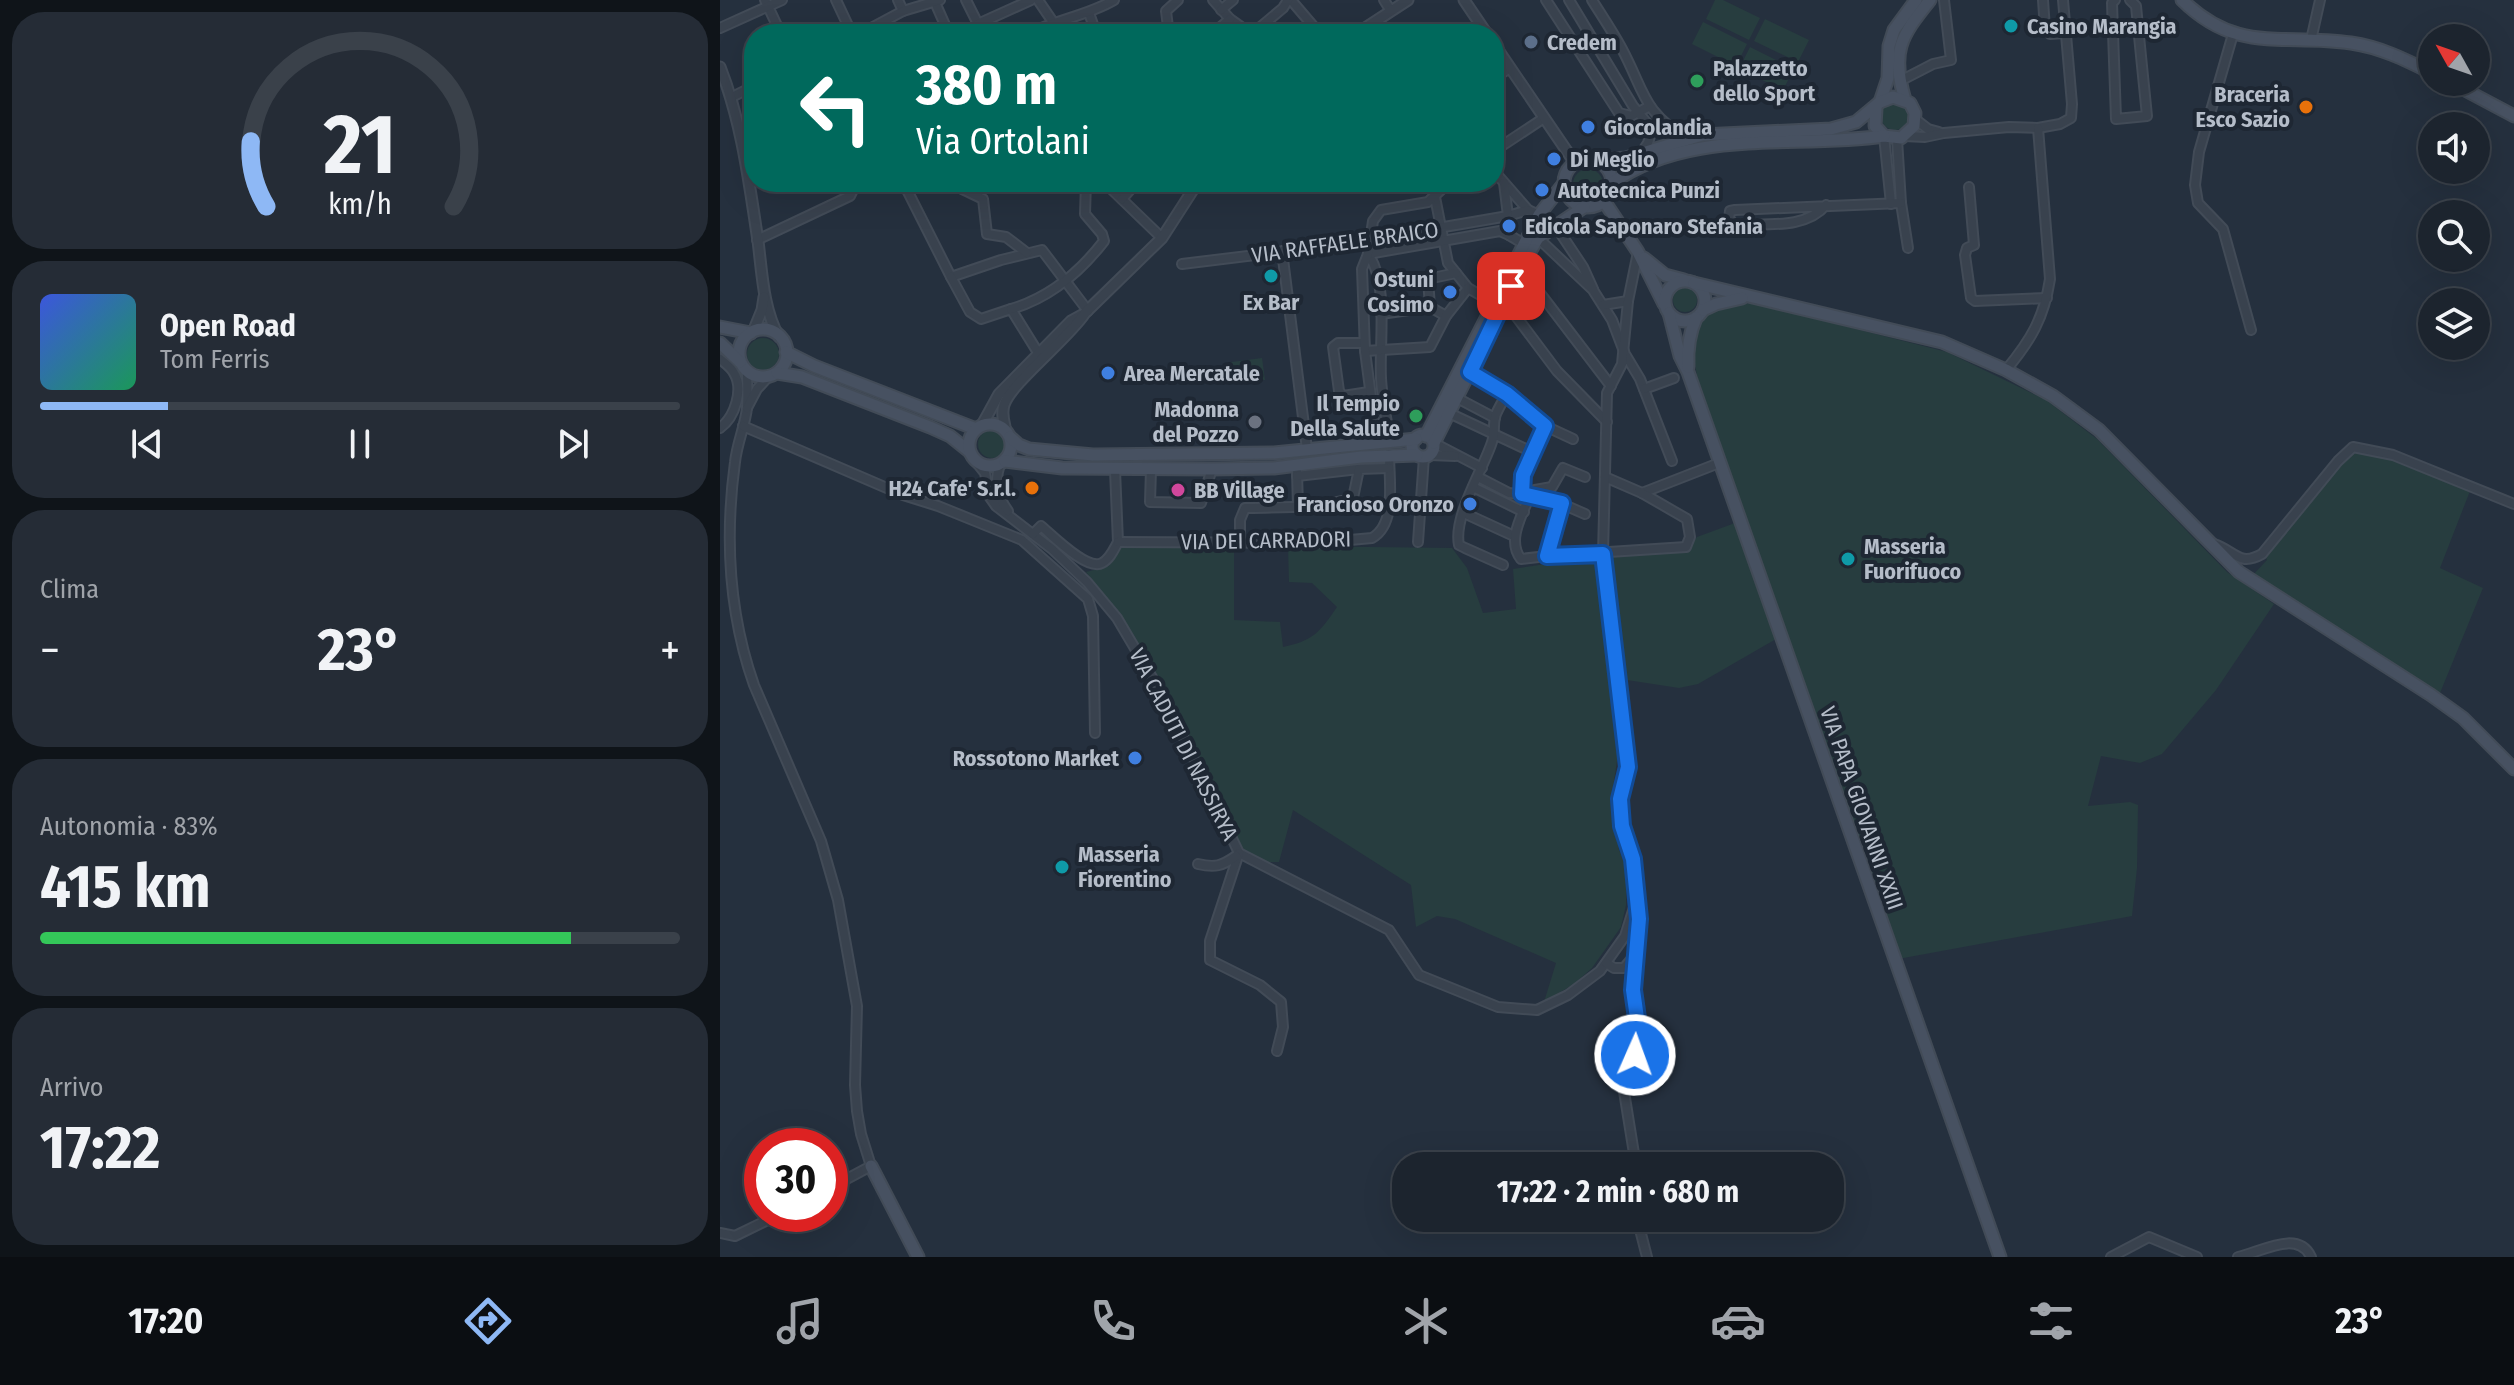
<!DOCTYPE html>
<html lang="it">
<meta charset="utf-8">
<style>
body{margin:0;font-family:"Fira Sans Condensed",sans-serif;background:#252c36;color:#f1f3f6;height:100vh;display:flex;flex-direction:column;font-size:30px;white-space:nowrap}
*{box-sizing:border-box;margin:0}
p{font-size:26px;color:#a0a4aa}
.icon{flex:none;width:44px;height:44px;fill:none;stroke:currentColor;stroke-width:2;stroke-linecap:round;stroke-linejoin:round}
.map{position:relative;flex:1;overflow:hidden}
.sheet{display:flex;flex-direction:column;gap:12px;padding:12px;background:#0f1419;width:720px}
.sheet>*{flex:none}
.guide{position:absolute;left:24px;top:24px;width:760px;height:168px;border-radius:32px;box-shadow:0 8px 32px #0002,0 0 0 2px #3a414a;background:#00695c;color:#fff;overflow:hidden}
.needle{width:52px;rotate:310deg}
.buttons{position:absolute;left:1698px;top:24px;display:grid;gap:16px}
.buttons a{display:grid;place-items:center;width:72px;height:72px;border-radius:50%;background:#1c242e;box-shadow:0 8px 32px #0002,0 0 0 2px #3a414a;font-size:40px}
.speed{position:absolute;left:24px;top:1128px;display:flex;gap:16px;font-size:40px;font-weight:700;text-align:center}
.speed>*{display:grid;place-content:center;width:104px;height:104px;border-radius:50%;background:#1c242e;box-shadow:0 8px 32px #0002,0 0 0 2px #3a414a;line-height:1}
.speed .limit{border:12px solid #d22;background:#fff;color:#111}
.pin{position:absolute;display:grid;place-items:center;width:68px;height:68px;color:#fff;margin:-34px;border-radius:16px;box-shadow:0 4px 12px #0006}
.me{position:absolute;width:88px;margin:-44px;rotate:2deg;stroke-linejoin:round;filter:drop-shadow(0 0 6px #0008)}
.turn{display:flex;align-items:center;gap:28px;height:168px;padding:0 40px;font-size:36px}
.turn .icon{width:104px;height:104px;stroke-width:2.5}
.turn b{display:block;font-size:56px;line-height:68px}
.big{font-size:60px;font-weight:700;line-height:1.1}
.sheet .widget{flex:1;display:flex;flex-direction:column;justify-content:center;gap:12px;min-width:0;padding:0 28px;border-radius:32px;background:#252c36}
.sheet .dial{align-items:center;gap:0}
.dial svg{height:208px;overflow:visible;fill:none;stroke:#3a414a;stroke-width:7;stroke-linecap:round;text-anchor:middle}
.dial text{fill:#f1f3f6;stroke:none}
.song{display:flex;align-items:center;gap:24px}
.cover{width:96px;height:96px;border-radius:12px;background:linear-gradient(135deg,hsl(230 70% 55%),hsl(150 70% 35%))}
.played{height:8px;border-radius:4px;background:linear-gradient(90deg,#8eb8f5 20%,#3a414a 20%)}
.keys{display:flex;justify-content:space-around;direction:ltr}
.heat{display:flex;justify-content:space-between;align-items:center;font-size:44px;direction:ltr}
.charge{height:12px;border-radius:6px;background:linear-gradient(90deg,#34c759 83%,#3a414a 0)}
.trip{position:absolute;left:672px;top:1152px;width:452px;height:80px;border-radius:32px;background:#1c242e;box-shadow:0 8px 32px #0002,0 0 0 2px #3a414a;font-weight:700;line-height:80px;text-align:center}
.tab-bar{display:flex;height:128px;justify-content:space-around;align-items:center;background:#0b0e12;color:#a0a4aa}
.tab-bar .icon{width:56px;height:56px}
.tab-bar .on{color:#8eb8f5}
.tab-bar b{font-size:36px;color:#f1f3f6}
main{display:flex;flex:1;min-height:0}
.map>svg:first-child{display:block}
</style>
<main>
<section class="sheet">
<div class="widget dial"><svg viewBox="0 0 100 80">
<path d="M14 69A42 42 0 1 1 86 69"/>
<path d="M14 69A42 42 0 0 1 8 44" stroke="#8eb8f5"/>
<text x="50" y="56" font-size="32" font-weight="700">21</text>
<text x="50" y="72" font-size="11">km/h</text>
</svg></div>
<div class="widget">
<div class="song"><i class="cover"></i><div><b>Open Road</b><p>Tom Ferris</p></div></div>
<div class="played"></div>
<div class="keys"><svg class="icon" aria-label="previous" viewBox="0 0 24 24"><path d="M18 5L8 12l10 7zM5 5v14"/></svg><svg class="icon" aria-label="pause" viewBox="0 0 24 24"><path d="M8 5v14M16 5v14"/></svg><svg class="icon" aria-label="next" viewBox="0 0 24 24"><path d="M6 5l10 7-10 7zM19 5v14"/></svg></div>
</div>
<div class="widget"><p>Clima</p>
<div class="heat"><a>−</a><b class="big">23°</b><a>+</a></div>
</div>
<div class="widget"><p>Autonomia · 83%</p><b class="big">415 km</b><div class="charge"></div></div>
<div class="widget"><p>Arrivo</p><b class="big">17:22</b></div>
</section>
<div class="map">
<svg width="1794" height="1257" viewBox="0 0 1794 1257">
<rect width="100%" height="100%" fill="#25303e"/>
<g fill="#273d3f">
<polygon points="995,0 1003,0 1040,18 1029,40 986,19"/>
<polygon points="1045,19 1089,40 1078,62 1034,41"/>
<polygon points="983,22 1027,44 1016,66 972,44"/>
<polygon points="1030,47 1074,69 1063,90 1019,69"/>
<circle cx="1175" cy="116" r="14"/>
<circle cx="868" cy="184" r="15"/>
<circle cx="965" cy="300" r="12"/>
<path d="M1033,303L1227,352L1326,400L1377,439L1507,572L1554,604L1496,690L1442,754L1420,763L1381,756L1368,806L1410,802L1418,805L1417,868L1412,916L1178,959L997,441C987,408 948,320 1001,306C1011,303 1023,304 1033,303Z"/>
<circle cx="43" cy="354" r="16"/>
<polygon points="542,358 545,380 507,384 504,363"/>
<circle cx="272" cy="444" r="14"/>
<polygon points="1631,449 1647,451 1750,491 1720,568 1763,588 1720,693 1532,576 1547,560 1545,556"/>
<polygon points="1015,523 1056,639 978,684 959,688 907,680 892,556 969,548 977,537"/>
<path d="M399,545L508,546L514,551V620L560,622L563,647C593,641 600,632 617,607L592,583L569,582L568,546L732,548L747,568L763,613L796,609L793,569L872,557L878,564L898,754L891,802L899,850L906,866V905L901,927L872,968L854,984L824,1002L836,963L735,919L717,916L696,927L691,885L573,810L559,862H548L523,850L431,663L395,608L366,572L389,566Z"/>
</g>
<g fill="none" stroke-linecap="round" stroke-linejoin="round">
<defs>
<g id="minor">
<polyline points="45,0 61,34"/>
<polyline points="116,0 132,34"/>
<polyline points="178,0 183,11"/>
<polyline points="214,0 229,34"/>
<polyline points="246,0 263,34"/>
<polyline points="318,0 333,22"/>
<polyline points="493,0 510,19 531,34"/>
<polyline points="571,0 600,34"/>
<polyline points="664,0 671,11"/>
<polyline points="826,0 899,113 911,116 930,106"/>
<polyline points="849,0 913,106 932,129 928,143 922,152"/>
<path d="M872,0C882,16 893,32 902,49C925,92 922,112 968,139"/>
<polyline points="1323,0 1325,29 1330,34 1345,33"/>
<polyline points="1395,0 1392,3 1396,119 1427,116 1416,6 1410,0"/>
<polyline points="501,10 513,0"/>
<polyline points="369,13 375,30 382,34"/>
<polyline points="258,24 311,0"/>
<polyline points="0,28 62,0"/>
<polyline points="140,34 183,11 220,0"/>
<path d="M308,34C337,19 367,16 394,0"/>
<polyline points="440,34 448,27 446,11 458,0"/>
<polyline points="492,34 510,19"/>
<polyline points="532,34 563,8 568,0"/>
<polyline points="751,34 762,27"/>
<polyline points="1513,34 1479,152 1475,185 1478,203 1503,229 1531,330"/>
<polyline points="1591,40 1600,0"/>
<polyline points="774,78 790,68"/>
<polyline points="1180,81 1213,64 1231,60 1224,0"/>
<polyline points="12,97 34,86"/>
<polyline points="1195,119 1208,129 1219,132"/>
<polyline points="1164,136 1171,204"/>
<polyline points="1184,136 1205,137 1224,133 1289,127 1318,128 1340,124 1351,118 1352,104 1343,0"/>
<polyline points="1177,139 1181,203 1188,248"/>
<polyline points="774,151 824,118"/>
<polyline points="774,171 808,210"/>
<polyline points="186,182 186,188 231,277 281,260 322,250 368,311"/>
<polyline points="236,182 236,186 263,199 267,234 286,237 307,253"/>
<polyline points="384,182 442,238"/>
<polyline points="1249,187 1254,245 1247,248 1245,255 1251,298 1255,301 1327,298"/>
<polyline points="715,197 728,263 748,288 795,315 837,371 887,422"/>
<polyline points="402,199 417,182"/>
<path d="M1106,205C1085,230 1045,223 1015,225L1009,219L1010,211L1015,210L1181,203"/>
<polyline points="835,225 863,267 873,289"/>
<polyline points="818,238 873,290 892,320 905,354 920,379 952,461"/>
<polyline points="37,240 130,196 134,188 131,182"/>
<polyline points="804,244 789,235 788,216 808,210 819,215"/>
<polyline points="562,251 587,449"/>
<path d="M648,254C669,283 659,343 661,378C662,399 667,420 670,441"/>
<polyline points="648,254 780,231 789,235"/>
<polyline points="462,264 625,244 788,216 784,183"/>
<polyline points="800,267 891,386"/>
<polyline points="231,277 250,312 261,319 291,309 322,359"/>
<polyline points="883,305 908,301"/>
<polyline points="710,307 708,279 736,273"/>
<path d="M291,309C329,298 360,272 384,241L382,234L365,214L366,182"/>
<polyline points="661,314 710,307 726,316"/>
<polyline points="644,343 618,343 613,347 619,391 623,396 649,392"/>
<polyline points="645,351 710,347 726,316 748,288"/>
<path d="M0,359C5,363 11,367 14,373C24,389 15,417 0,428"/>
<path d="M1286,370C1311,340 1324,318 1330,279L1318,128"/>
<path d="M27,371C27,383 28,396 27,408C25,426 17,443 15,462C5,536 9,614 34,685L101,841L118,900L137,1006L135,1085L137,1111L141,1134L151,1166L110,1188"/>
<polyline points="750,372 787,394 825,426 853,439"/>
<polyline points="924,389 954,378"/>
<polyline points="737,398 775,418"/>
<polyline points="27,408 37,389 49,376"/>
<polyline points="729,413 812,452"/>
<polyline points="23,426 183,495 218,506 302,540 368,599 373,616 375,733"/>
<polyline points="657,442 645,351 642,269 648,254 653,221 661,210 708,202 723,188 752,182"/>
<polyline points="714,443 762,468"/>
<polyline points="710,455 735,456"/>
<polyline points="253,458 265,473 269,496 276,506 332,549 367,582 397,618 446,701 519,853 669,930 699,975 778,1007 817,1010 848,995 880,971 905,936 916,901"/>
<path d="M280,464C274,483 277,496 288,511"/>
<polyline points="431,469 430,502 481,503 492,469"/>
<polyline points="395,470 398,542"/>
<polyline points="577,472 578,507"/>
<polyline points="577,476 639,469"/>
<polyline points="758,477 789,493 826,497 865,514"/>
<polyline points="753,487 804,512"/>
<polyline points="922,493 999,463"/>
<polyline points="802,494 803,475 825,426"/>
<polyline points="842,503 827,556 966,547 970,537 967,519 922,493 885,477"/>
<polyline points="744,513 794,536"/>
<path d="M313,534L321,526C333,536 367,571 382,563C390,559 394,549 398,542"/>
<path d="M398,542L597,543L652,538C677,524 669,480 669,454"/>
<path d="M520,542V520L525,508C561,507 598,509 633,498L639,469L669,468"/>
<polyline points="698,542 704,457"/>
<path d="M1494,544C1515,551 1519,567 1542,554L1618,461L1633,447L1673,455L1794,504"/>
<path d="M827,556L801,559C786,540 803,514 810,495L815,490L832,487L843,468L865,477"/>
<path d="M783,565L745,548L739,545C733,516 763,470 772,442C775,434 773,426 775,417C777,410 783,401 787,394"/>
<polyline points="519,853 490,941 490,960 540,985 561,1002 563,1027 557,1051"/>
<path d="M478,864C495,868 502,866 516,856"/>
<polyline points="886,963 894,968 904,968 915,955"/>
<polyline points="916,1166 902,1079 915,1055 920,1039 913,990 919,919 913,859 902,826 900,799 908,767 883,554 887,393 902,364 908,301 918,252"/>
<polyline points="917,1218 927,1257"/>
<polyline points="0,1233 15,1236 60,1214"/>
<polyline points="1391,1257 1429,1237 1477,1257"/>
<path d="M1518,1257C1541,1252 1578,1229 1591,1257"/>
</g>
<g id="tertiary">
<polyline points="744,0 767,34"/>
<polyline points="636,34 688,0"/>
<polyline points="774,44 855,163"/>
<path d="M0,67C22,123 29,182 38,241C42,272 43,309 59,337"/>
<polyline points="33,332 42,310 44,297"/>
<polyline points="262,425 279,394 351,321 362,315"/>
<path d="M286,431C284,422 281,414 284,405C290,384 349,338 365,313L442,238L478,182"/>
</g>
<g id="secondary">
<path d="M1462,0C1518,55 1563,33 1631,43C1660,47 1686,60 1712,73"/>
<polyline points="1730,82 1794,116"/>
<path d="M1185,100C1171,52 1180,37 1210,0"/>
<polyline points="1160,102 1168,78 1169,46 1174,30 1196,0"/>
<circle cx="868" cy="183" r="24"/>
<polyline points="873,160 906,158 982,135 1111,129 1136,122 1160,102 1173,97 1190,103 1195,113 1194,126 1181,138 1164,136 1155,126 1156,108"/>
<path d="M892,183C971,127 1073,149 1164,136"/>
<polyline points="884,201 918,252 944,304"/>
<polyline points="924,258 945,275 964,280"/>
<polyline points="801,267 818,238 864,207"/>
<circle cx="965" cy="301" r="20"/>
<polyline points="974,283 1222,342 1286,370 1333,396 1379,430 1519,572 1711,695 1743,718 1794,769"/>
<polyline points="983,310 996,304 1022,298"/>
<polyline points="949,313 960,356 968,372 1280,1257"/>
<polyline points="0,327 31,333"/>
<circle cx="43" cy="353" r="24"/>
<polyline points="0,343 20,362"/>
<polyline points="66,352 94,366 256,429"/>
<path d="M968,367C967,349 969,334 976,318"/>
<polyline points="57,373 82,377 210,427 230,436 250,452"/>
<circle cx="270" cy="445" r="21"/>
<circle cx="703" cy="446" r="11"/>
<polyline points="706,436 819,215 844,183"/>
<polyline points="290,437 299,445 309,449 373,455 554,453 696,439"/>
<polyline points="714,443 764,343"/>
<polyline points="285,461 342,468 492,469 554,468 641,457 697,455"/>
<polyline points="151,1166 198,1257"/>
</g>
</defs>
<use href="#minor" stroke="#424b57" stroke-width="12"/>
<use href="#tertiary" stroke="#424b57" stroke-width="13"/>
<use href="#secondary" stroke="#424b57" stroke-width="15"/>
<use href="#minor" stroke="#39424e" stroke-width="8"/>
<use href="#tertiary" stroke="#39424e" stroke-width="9"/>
<use href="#secondary" stroke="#475161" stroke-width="11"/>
</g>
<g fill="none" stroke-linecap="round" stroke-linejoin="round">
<defs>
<polyline id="route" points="791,286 750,372 787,394 825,426 803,475 802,494 842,503 827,556 883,554 908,767 900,799 902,826 913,859 919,919 913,990 920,1039 915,1055"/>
</defs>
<use href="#route" stroke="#114b97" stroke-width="20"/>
<use href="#route" stroke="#1a73e8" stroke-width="14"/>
</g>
<g fill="#0f9aa8" stroke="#1e2733" stroke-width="3">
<circle cx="1291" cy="26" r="8"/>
<circle cx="551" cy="276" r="8"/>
<circle cx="1128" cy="559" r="8"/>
<circle cx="342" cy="867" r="8"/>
</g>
<circle fill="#5c6f8a" stroke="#1e2733" stroke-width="3" cx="811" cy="42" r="8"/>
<g fill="#2e9e5b" stroke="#1e2733" stroke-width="3">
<circle cx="977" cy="81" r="8"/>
<circle cx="696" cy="416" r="8"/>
</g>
<g fill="#e8710a" stroke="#1e2733" stroke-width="3">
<circle cx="1586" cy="107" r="8"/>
<circle cx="312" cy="488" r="8"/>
</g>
<g fill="#3f7fe0" stroke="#1e2733" stroke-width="3">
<circle cx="868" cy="127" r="8"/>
<circle cx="834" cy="159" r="8"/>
<circle cx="822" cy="190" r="8"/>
<circle cx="789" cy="226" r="8"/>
<circle cx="730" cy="292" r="8"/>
<circle cx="388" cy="373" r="8"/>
<circle cx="750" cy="504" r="8"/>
<circle cx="415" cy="758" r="8"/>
</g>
<circle fill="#6b7280" stroke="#1e2733" stroke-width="3" cx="535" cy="422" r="8"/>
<circle fill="#d1479c" stroke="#1e2733" stroke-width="3" cx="458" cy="490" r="8"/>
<g text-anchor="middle" stroke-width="8" stroke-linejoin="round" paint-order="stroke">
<g font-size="22" font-weight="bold" fill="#b5bdc9" stroke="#1e2733" text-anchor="start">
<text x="1307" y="34">Casino Marangia</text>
<text x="827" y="50">Credem</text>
<text x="993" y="76">Palazzetto<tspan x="993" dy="25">dello Sport</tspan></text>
<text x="1570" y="102" text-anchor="end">Braceria<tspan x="1570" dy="25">Esco Sazio</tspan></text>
<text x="884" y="135">Giocolandia</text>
<text x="850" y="167">Di Meglio</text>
<text x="838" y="198">Autotecnica Punzi</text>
<text x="805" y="234">Edicola Saponaro Stefania</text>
<text x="714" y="287" text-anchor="end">Ostuni<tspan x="714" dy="25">Cosimo</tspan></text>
<text x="551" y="310" text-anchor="middle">Ex Bar</text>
<text x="404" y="381">Area Mercatale</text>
<text x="680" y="411" text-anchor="end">Il Tempio<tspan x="680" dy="25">Della Salute</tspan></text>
<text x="519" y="417" text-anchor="end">Madonna<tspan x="519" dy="25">del Pozzo</tspan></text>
<text x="296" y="496" text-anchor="end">H24 Cafe' S.r.l.</text>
<text x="474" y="498">BB Village</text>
<text x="734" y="512" text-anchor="end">Francioso Oronzo</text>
<text x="1144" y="554">Masseria<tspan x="1144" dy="25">Fuorifuoco</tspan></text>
<text x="399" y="766" text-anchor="end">Rossotono Market</text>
<text x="358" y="862">Masseria<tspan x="358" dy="25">Fiorentino</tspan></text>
</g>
<g font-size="22" fill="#b5bdc9" stroke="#1e2733">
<text transform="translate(625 242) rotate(-8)" y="8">VIA RAFFAELE BRAICO</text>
<text transform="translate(546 540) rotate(-1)" y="8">VIA DEI CARRADORI</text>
<text transform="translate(464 744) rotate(63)" y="8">VIA CADUTI DI NASSIRYA</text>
<text transform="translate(1142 808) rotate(71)" y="8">VIA PAPA GIOVANNI XXIII</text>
</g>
</g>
</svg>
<div class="buttons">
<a><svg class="needle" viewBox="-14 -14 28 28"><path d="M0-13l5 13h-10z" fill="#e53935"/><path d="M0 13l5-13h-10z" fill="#a0a4aa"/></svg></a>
<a><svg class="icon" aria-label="sound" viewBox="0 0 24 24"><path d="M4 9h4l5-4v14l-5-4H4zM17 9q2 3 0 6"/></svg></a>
<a><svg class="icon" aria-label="search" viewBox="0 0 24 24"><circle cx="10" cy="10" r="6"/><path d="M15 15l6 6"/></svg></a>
<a><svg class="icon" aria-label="layers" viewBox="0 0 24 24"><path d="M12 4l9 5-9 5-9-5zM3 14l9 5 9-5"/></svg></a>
</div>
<div class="speed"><div class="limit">30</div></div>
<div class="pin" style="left:791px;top:286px;background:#d93025"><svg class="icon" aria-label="arrive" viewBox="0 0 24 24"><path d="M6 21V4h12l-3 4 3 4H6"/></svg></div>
<svg class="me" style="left:915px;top:1055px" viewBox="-20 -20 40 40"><circle r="17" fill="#1a73e8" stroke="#fff" stroke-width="3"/><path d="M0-11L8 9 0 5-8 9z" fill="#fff"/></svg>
<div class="trip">17:22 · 2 min · 680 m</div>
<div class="guide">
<div class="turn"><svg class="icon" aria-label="left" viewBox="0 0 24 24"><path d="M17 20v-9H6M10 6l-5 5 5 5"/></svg><div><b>380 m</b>Via Ortolani</div></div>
</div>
</div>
</main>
<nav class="tab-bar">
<b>17:20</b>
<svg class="icon on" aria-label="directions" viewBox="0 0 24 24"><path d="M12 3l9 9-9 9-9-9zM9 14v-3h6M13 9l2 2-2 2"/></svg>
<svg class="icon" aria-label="music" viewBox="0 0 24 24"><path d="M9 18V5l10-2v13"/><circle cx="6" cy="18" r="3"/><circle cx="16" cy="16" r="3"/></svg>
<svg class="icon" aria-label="phone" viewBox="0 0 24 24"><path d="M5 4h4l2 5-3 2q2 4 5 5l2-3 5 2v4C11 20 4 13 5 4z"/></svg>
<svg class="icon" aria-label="climate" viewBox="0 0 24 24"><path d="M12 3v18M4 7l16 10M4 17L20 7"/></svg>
<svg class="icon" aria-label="car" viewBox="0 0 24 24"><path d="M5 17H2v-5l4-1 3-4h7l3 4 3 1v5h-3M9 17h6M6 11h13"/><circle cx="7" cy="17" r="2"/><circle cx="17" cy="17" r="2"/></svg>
<svg class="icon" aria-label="filters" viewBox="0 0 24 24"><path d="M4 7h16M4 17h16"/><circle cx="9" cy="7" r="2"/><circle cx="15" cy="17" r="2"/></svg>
<b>23°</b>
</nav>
